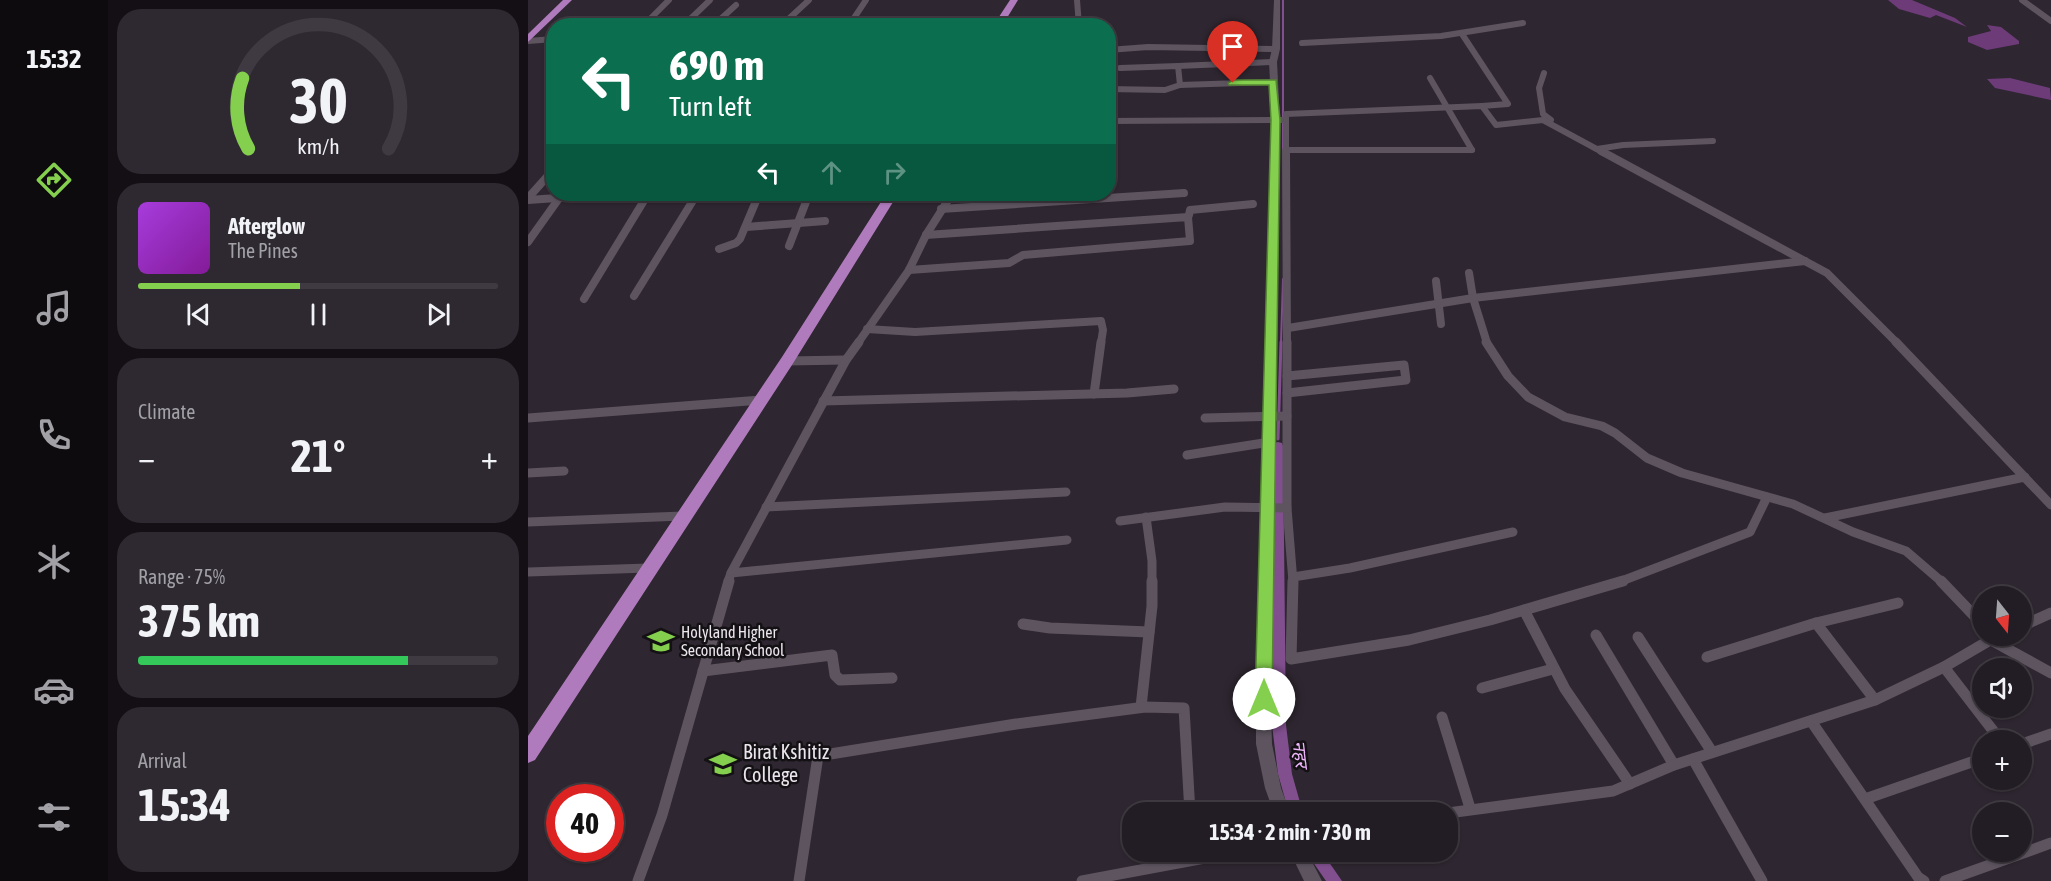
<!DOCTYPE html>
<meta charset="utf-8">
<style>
body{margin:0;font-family:"Asap Condensed","Noto Sans Devanagari",sans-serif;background:#2e2931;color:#f1f3f6;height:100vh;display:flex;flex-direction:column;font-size:22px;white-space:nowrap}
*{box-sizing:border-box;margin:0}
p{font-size:20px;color:#a2a1a6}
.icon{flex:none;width:33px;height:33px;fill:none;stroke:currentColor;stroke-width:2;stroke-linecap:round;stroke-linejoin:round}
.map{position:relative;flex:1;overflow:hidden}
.sheet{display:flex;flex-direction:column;gap:9px;padding:9px;background:#130f14;width:420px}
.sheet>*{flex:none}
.top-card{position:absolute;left:18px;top:18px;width:570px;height:183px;border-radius:24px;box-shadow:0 2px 4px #0004,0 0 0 2px #3f3a41;background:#0b6e4f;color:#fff;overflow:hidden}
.needle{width:39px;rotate:163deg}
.buttons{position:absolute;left:1444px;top:586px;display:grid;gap:12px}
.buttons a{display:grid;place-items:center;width:60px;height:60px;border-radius:50%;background:#221c24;box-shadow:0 2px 4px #0004,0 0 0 2px #3f3a41;font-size:30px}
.speed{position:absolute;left:18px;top:784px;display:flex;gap:12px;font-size:30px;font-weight:700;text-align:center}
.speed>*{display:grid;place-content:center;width:78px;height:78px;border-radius:50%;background:#221c24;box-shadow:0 2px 4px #0004,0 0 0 2px #3f3a41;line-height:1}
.speed .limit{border:9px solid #d22;background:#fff;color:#111}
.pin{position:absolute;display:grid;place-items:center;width:51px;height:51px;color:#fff;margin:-62px -26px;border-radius:50% 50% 50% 0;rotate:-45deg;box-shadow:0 0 6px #0007}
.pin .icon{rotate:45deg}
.me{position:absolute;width:66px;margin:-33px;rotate:0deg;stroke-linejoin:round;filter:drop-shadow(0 0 4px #0008)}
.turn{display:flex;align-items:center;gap:21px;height:126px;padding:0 24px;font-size:27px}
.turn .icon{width:78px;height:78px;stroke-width:2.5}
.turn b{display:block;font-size:42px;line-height:51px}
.lanes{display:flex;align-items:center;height:57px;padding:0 24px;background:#0003;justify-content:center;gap:30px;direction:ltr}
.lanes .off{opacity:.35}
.big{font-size:45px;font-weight:700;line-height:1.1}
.sheet .card{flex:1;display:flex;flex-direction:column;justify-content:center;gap:9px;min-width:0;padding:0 21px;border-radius:24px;background:#2e2931}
.sheet .dial{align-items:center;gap:0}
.dial svg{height:156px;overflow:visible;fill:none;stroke:#3f3a41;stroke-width:7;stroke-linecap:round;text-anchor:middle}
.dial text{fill:#f1f3f6;stroke:none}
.song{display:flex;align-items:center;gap:18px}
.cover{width:72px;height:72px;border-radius:9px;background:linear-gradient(135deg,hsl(280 70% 55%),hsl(290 70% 35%))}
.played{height:6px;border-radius:3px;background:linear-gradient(90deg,#84cf4d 45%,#3f3a41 45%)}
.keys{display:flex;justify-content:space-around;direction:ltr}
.heat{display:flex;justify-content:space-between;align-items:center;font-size:33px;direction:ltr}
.charge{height:9px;border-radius:4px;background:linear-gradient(90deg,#34c759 75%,#3f3a41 0)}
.trip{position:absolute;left:594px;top:802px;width:336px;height:60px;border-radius:24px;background:#221c24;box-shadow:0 2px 4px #0004,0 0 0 2px #3f3a41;font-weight:700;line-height:60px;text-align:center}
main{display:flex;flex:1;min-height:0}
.menu{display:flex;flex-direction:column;width:108px;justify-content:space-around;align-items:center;background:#0e0b0e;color:#a2a1a6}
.menu .icon{width:42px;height:42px}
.menu .selected{color:#84cf4d}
.menu b{font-size:27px;color:#f1f3f6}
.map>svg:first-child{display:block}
</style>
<main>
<nav class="menu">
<b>15:32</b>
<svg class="icon selected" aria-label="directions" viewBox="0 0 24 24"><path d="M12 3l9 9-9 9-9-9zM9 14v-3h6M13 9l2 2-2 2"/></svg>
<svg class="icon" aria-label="music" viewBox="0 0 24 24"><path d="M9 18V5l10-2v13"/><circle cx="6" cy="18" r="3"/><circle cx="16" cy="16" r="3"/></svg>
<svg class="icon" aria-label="phone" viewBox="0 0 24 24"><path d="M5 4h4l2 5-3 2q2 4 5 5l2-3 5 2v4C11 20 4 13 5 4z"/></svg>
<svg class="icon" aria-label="climate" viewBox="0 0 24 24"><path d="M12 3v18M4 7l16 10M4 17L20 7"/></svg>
<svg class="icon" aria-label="car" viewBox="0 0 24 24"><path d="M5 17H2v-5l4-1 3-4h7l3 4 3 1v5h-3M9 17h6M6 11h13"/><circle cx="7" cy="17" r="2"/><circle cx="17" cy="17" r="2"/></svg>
<svg class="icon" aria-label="filters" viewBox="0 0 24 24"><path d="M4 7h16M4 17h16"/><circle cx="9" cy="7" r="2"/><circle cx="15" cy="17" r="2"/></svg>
</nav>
<section class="sheet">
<div class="card dial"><svg viewBox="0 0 100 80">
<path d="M14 69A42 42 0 1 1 86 69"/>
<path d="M14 69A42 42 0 0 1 11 33" stroke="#84cf4d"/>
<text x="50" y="56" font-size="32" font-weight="700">30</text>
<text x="50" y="72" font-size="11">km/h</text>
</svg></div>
<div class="card">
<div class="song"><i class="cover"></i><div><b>Afterglow</b><p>The Pines</p></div></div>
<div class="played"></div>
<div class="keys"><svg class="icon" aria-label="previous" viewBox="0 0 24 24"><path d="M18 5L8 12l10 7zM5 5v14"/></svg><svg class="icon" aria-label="pause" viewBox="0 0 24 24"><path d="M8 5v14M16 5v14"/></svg><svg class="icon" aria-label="next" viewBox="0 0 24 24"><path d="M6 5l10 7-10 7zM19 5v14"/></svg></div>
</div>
<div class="card"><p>Climate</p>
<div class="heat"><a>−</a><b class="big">21°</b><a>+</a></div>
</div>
<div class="card"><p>Range · 75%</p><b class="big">375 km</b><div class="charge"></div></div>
<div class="card"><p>Arrival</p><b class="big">15:34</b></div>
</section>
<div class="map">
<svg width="1523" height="881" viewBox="0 0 1523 881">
<rect width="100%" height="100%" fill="#2e2630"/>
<g fill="#6c3b78">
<polygon points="1360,0 1384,0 1427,18 1439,27 1408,15 1402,18 1371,9"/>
<polygon points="1459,25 1473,27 1491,41 1491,44 1459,50 1440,42 1440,37 1463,31"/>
<polygon points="1482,78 1522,88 1523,100 1467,88 1459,79"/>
</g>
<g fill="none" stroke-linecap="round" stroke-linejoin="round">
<g stroke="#814f8e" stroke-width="2">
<polyline points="755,0 755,152"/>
<polyline points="753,343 755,279"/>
</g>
<polyline stroke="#814f8e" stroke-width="3" points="750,439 753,342"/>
<g fill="#814f8e" fill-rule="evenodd">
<polygon points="750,442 754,443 755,446 758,725 764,774 775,813 761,813 750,774 744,725 745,446 746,443"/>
<polygon points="778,852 794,852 814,881 798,881"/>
</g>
<g stroke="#5d545f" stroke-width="6">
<polyline points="549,0 551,26"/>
<polyline points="1494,0 1523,21"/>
<polyline points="322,24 338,0"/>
<polyline points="254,25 281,0"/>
<polyline points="115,26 141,0"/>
<polyline points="155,26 182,0"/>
<polyline points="185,26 208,5"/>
<polyline points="254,26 471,23"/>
<polyline points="934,34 980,104 954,106"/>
<polyline points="0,41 26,39"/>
<polyline points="774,43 913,36 995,23"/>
<polyline points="580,50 620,47 748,49"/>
<polyline points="650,66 745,62"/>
<polyline points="1016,73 1011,88 1015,114 1023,120"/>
<polyline points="902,78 944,150"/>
<polyline points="652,85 745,82"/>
<polyline points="580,89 637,90 652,85 650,66 592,68"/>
<polyline points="580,121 755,120"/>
<polyline points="1069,149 1095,145 1185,141"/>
<polyline points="759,150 944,150"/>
<polyline points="758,153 758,114 954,106 968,125 1015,120 1076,153"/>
</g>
<g stroke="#5d545f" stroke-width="8">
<polyline points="758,151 759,343"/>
<polyline points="1073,151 1299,273 1369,343"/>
<polyline points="0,198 26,169"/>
<polyline points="0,200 87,194"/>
<polyline points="413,209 656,193"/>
<polyline points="661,215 662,210 725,204"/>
<polyline points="218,227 297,221"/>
<polyline points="0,242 32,197"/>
<polyline points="261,246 281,194"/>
<polyline points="191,249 208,243 212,239 231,194"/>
<polyline points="381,270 481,263 495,255 662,241 660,217 398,235"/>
<polyline points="941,273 945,298 959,343"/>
<polyline points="908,281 913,324"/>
<polyline points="106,296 169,194"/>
<polyline points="56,299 120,194"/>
<polyline points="760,328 945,298 1277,261"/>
<polyline points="339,329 387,332 573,321 575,330 573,343"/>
<polyline points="330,343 381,270 398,235 424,194"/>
</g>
<g stroke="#5d545f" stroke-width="9">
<polyline points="759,342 759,508 765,582"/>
<polyline points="958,342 980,376 1000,397 1037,417 1074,426 1087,433 1119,458 1154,473 1265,504 1325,532 1378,551 1414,582"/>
<polyline points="1368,342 1523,505"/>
<polyline points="259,361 318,360"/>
<polyline points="759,376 876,365 878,380 759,393"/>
<polyline points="566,394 573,342"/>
<polyline points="295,401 599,393 646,389"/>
<polyline points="0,418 233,400"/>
<polyline points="677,418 759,416"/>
<polyline points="659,455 742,442"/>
<polyline points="0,473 36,471"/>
<polyline points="238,507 538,492"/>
<polyline points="618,517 624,561 624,582"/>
<polyline points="1297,518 1497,477"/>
<polyline points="592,521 697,507 759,508"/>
<polyline points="0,522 155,516"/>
<polyline points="0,572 120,568"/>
<polyline points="203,573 539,540"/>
<polyline points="765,577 822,568 985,532"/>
<polyline points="200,582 203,573 318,360 331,342"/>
<polyline points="1091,582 1222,532 1239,497"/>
</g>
<g stroke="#5d545f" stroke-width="11">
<polyline points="765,581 763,659 881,640 962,620 1095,581"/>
<polyline points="1413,581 1455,625"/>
<polyline points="996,610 1037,689 1102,784"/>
<polyline points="1288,623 1347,700"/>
<polyline points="495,624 522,628 621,632"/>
<polyline points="1494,626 1523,613"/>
<polyline points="1068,635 1146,765"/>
<polyline points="1110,637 1184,752"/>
<polyline points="1463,640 1523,673"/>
<polyline points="1179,657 1288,623 1370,603"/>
<polyline points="1416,667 1473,741"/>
<polyline points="175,671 304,655 307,675 312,680 364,678"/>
<polyline points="954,688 1025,669"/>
<polyline points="613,707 624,606 624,581"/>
<polyline points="914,717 942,808"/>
<polyline points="1283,721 1390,877 1396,881"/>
<polyline points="1494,744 1523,734"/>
<polyline points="1165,759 1234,881"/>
<polyline points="1337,799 1455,758"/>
<polyline points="920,813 1085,791 1146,765 1347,700 1416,667 1469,636"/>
<polyline points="110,881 134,815 201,581"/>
<polyline points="271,881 290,756 488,724 617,707 656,708 662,813"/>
<polyline points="554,881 709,852"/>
<polyline points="1417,881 1523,843"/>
</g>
<g fill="#5d545f" fill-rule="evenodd">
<polygon points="746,0 752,0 752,49 749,62 752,120 742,677 744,744 753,788 762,813 746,813 737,788 728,744 728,677 744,120 741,62 744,49"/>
<polygon points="762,852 779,852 794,881 776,881"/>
</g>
<g fill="#b07bbd" fill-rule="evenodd">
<polygon points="35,0 44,0 0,42 0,34"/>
<polygon points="482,0 490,0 474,26 465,26"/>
<polygon points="358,194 370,194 264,365 7,760 0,763 0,736 254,357"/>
</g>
</g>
<polygon fill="#84cf4d" stroke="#568732" stroke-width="1.5" points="705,80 748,80 752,120 744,699 742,705 736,708 730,705 727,699 743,120 741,85 701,85 700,83"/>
<defs>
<symbol id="school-bare" viewBox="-9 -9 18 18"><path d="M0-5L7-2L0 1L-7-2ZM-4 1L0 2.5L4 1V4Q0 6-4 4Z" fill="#84cf4d" stroke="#141115" stroke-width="2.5" paint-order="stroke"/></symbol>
</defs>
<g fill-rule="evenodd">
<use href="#school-bare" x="114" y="622" width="38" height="38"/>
<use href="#school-bare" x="176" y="745" width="38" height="38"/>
</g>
<g text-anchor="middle" stroke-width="5" stroke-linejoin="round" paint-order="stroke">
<g font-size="16" fill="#ebe5ec" stroke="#141115" text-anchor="start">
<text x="153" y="638">Holyland Higher<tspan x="153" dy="18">Secondary School</tspan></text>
</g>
<g font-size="18" font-style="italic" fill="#edb5fb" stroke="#141115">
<text transform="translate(772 754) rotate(83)" y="6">नहर</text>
</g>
<g font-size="20" fill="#ebe5ec" stroke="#141115" text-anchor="start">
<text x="215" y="759">Birat Kshitiz<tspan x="215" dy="23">College</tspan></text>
</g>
</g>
</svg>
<div class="buttons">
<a><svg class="needle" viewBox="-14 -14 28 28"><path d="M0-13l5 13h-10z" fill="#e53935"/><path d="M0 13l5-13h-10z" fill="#a2a1a6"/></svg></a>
<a><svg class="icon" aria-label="sound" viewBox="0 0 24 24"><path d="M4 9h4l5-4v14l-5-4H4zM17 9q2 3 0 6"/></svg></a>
<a>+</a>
<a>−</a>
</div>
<div class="speed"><div class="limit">40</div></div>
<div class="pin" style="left:705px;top:83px;background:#d93025"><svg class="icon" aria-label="arrive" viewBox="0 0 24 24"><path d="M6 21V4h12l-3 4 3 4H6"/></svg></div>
<svg class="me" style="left:736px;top:699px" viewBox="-20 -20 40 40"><circle r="19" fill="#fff"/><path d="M0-13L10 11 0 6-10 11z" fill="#84cf4d"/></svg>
<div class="trip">15:34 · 2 min · 730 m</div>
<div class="top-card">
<div class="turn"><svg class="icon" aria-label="left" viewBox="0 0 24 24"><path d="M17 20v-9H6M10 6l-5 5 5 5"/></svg><div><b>690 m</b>Turn left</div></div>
<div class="lanes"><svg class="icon" aria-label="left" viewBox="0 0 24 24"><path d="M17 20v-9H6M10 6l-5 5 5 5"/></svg><svg class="icon off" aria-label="ahead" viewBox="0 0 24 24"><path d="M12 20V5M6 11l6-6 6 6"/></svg><svg class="icon off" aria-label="right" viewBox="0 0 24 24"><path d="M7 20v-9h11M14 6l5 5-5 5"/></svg></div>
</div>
</div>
</main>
